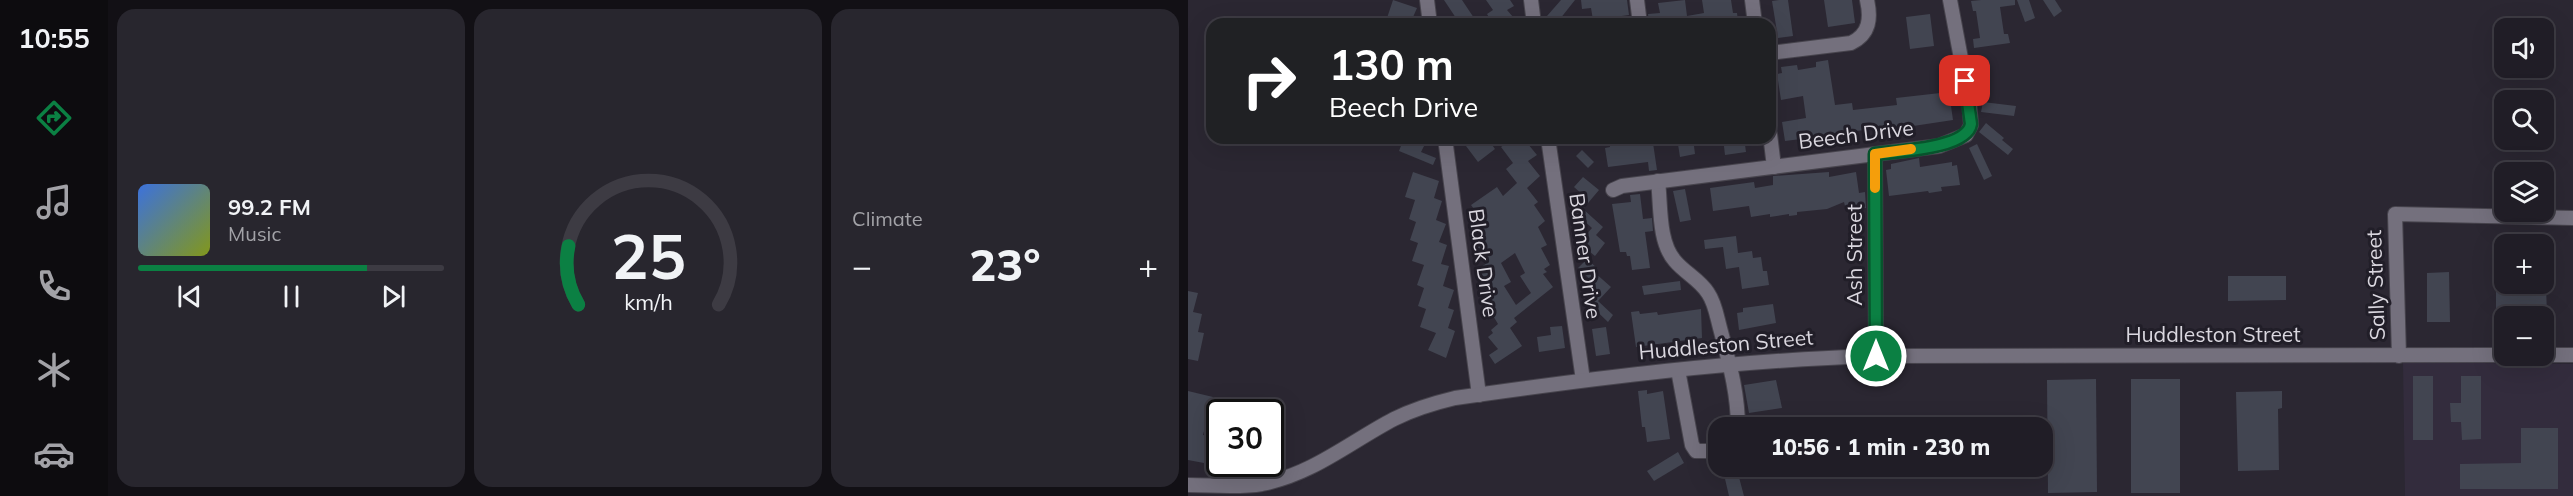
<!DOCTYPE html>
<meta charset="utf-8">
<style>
body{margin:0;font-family:Mulish,sans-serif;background:#28262e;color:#f1f3f6;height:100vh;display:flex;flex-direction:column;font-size:22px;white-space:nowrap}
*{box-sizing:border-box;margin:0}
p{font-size:20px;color:#a2a2a7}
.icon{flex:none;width:33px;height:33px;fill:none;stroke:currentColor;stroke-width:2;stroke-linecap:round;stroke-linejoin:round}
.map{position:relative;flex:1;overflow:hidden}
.side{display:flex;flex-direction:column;gap:9px;padding:9px;background:#121015;width:1080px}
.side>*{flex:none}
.top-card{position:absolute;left:18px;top:18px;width:570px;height:126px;border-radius:18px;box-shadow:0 6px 24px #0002,0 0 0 2px #3d3b43;background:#202124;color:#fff;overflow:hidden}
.fabs{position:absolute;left:1306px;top:18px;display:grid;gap:12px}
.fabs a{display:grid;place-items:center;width:60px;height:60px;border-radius:12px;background:#201d26;box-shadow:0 6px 24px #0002,0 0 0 2px #3d3b43;font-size:30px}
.speed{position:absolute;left:18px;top:399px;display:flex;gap:12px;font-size:30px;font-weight:700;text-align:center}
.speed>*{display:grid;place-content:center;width:78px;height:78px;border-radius:50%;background:#201d26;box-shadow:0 6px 24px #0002,0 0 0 2px #3d3b43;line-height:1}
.speed .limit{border:3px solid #111;border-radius:9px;background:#fff;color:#111}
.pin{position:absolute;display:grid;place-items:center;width:51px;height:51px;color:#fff;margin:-26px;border-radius:12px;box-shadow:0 3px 9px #0006}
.me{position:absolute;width:66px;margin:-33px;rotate:0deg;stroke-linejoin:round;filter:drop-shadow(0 0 4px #0008)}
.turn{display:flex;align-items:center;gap:21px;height:126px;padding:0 24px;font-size:27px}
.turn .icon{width:78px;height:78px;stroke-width:2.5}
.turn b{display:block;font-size:42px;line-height:51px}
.big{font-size:45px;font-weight:800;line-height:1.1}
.side .tile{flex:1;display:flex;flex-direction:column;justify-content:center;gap:9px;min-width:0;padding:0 21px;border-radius:18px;background:#28262e}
.side .dial{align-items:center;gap:0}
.dial svg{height:156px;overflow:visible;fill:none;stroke:#3d3b43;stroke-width:7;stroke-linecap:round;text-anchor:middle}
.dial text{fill:#f1f3f6;stroke:none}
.song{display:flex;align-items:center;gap:18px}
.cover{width:72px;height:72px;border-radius:9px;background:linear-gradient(135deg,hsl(220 70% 55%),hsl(70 70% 35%))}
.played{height:6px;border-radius:3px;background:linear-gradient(90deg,#0b8043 75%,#3d3b43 75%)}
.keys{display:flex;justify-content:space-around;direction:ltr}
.heat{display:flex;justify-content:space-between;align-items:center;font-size:33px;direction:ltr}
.side .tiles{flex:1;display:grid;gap:9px;grid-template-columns:repeat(3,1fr)}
.trip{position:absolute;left:520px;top:417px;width:345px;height:60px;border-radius:18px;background:#201d26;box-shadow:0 6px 24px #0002,0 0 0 2px #3d3b43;font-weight:800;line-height:60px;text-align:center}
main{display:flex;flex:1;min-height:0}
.menu{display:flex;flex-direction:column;width:108px;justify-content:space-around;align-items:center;background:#0d0c0f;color:#a2a2a7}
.menu .icon{width:42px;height:42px}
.menu .on{color:#0b8043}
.menu b{font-size:27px;color:#f1f3f6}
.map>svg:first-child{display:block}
</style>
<main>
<nav class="menu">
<b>10:55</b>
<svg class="icon on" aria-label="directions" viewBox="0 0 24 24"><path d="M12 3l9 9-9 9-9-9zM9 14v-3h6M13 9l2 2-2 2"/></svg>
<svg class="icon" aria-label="music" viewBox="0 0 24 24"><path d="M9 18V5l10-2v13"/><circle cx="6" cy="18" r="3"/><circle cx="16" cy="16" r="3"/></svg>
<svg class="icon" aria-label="phone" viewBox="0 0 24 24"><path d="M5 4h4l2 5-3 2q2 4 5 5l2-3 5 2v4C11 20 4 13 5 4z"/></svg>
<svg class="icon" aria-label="climate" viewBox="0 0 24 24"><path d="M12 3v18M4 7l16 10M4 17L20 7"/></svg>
<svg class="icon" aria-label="car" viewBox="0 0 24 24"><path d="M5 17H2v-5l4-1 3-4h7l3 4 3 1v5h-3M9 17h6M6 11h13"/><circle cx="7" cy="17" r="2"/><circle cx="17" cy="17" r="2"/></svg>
</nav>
<section class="side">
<div class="tiles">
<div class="tile">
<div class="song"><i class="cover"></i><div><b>99.2 FM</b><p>Music</p></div></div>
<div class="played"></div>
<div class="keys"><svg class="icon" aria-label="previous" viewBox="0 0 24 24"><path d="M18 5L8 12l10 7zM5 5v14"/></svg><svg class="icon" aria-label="pause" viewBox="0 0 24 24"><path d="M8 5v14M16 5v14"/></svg><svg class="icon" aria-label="next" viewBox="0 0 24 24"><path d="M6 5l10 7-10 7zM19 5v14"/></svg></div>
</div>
<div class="tile dial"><svg viewBox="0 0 100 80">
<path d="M14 69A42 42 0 1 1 86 69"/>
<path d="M14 69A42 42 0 0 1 9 39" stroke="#0b8043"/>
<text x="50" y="56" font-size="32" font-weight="700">25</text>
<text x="50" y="72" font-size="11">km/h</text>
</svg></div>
<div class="tile"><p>Climate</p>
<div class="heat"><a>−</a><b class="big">23°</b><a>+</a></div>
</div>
</div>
</section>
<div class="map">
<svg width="1385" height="496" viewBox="0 0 1385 496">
<rect width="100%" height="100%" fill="#2b2732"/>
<polygon fill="#332c3d" points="1215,362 1385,364 1385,496 1217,496"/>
<g fill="#424551" fill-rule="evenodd">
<polygon points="205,0 229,8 222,24 197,24"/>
<polygon points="256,0 274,0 290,24 260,24 268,18"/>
<polygon points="298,0 322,0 326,6 319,10 331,24 305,24 299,14 305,10"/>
<polygon points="373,0 387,0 368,24 359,16"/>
<polygon points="393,0 439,0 441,15 405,20 403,8 394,9"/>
<polygon points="497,0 499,16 516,13 514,0 543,0 545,13 549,13 550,21 529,24 461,24 460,14 472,13 470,3"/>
<polygon points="591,0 600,0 605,36 590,38 584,1"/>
<polygon points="636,0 664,0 667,23 640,27"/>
<polygon points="793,0 827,0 827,5 812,7 816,34 820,34 822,43 786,48 785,39 792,38 788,11 785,11 783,1"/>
<polygon points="829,0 841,0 847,18 837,22"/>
<polygon points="855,0 867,0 874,11 866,17"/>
<polygon points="742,14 746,46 722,49 718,17"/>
<polygon points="640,60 647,105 664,103 665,110 709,105 708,98 761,92 765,120 712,128 712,126 668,131 649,134 649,138 622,142 621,138 597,141 594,122 618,118 615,96 593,100 589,74 594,73 593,67 609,65 610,70 628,67 628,62"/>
<polygon points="795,102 828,106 826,116 793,112"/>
<polygon points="798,123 816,138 814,140 825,149 820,155 791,132"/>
<polygon points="216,138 240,138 233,152 248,158 245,165 211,151"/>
<polygon points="272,138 299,138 307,149 290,162"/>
<path d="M325,138H335L349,155L340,161L352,176L339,188L350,202L346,205L357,221L350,227L359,245L353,248L362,265L356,269L359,272L355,274L365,287L326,318L329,322L322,328L334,346L307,364L301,355L310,349L300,337L305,333L303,330L310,324L301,309L307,305L297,289L302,285L290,269L299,263L287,246L297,239L287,226L294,220L283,205L309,187L315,196L329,183L318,169L325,163L313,147ZM327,253L337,273L332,276L343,293L328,305L316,286L323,282L313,263Z"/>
<polygon points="421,138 446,138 447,145 465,143 469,170 461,171 460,162 420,167 417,148 422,147"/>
<polygon points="489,138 505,138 507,154 492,157"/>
<polygon points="535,138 556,138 558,152 537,155"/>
<polygon points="789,144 804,176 796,180 781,148"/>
<polygon points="394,150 406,162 400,168 388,156"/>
<polygon points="731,158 732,167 764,162 764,166 769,165 772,185 753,187 754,191 741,193 740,191 701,196 698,170 703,169 703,164"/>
<polygon points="225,172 251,181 246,198 254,201 248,220 258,224 251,242 259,245 253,264 261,266 255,286 266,290 260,308 266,310 260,328 267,331 258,358 240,350 248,333 232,327 238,309 230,306 236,288 229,285 236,265 224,261 230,243 222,240 228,222 221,219 227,200 217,197"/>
<polygon points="641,172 641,177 668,172 671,193 677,192 678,208 658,210 656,202 639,209 609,212 609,215 601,216 601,214 582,217 582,214 563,217 561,206 525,211 522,188 566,182 567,188 585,185 585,176"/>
<polygon points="395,177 411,190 395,209 415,227 408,235 417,243 407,256 396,247 394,249 389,245 404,228 382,208 395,195 386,187"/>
<polygon points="497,189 503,220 492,222 485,191"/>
<polygon points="452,194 455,219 464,218 465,231 457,232 462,268 444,270 442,256 439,256 438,252 432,252 424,204 443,202 442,195"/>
<polygon points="548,236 550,253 564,251 565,258 573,257 575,271 579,271 581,285 554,289 551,267 538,269 535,247 517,249 516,240"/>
<polygon points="399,259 410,269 406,272 423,287 410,301 425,315 420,322 395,298 407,284 390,268"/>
<polygon points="1261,272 1262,322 1239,322 1239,273"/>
<polygon points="1040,276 1098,276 1098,300 1040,301"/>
<polygon points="492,281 493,290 456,295 454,286"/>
<polygon points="1348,286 1358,286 1359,315 1308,315 1308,290 1348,290"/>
<polygon points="0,291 10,293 5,312 14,314 10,332 16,333 10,361 0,359"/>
<polygon points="585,304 588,323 551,330 549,313 555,312 555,308"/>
<polygon points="513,309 514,338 448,347 443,312 451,311 452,314 469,312 470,315"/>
<polygon points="374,326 377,348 351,352 349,337 363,335 362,327"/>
<polygon points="418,327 422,354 408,356 404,329"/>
<rect x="1225" y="376" width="20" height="64"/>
<polygon points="1273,376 1293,376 1293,439 1274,440 1273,422 1263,422 1262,403 1273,403"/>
<polygon points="908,379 909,492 860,493 859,380"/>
<rect x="943" y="379" width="49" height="114"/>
<polygon points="588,380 594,408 561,413 556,385"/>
<polygon points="459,390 459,394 475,391 482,439 459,442 457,427 454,427 450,391"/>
<polygon points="0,391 25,397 15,435 29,437 26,456 32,457 32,466 0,460"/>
<polygon points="1094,391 1094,408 1090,409 1091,470 1050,471 1048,392"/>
<polygon points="1333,428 1370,428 1370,489 1272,489 1272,464 1333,463"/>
<polygon points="490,452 496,463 466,481 459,471"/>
<polygon points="534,466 548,466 556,496 541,496"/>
</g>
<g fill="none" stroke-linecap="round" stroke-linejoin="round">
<defs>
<g id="minor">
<polyline points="239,0 242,24"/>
<polyline points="343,0 346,24"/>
<polyline points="449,0 452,24"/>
<polyline points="564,0 567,24"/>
<path d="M582,53L663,43C682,34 683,18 679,0"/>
<polyline points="582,134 586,167"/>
<polyline points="257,138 291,395"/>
<polyline points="360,138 395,380"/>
<polyline points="687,154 688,356"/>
<path d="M470,181C473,205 470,242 487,261C497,273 512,280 520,293C527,303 529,317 532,328C541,362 550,392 550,428"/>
<polyline points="425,190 434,186 751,146 778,135 783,125 781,101 762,0"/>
<polyline points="1356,355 1385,355"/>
<polyline points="1211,356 1207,214 1385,218"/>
<polyline points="490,370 504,445 508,451 531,451"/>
<path d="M0,485C24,485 50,488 74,484C125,474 162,442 206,419C226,409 246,403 267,398C407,378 547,360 688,356L1317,355"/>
</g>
</defs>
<use href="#minor" stroke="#47444d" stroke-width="16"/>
<use href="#minor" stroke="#74707d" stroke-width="14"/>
</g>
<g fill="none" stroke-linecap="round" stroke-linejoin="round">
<defs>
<path id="route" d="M688,356L687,154C708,151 779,149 783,124L777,81"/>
</defs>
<use href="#route" stroke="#07532c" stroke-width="15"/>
<use href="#route" stroke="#0b8043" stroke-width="10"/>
<polyline stroke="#f59e0b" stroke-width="10" points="687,188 687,154 723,149"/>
</g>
<g text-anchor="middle" stroke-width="6" stroke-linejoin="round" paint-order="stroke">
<g font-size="21" fill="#dad7df" stroke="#211e28">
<text transform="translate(668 135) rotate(-7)" y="7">Beech Drive</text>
<text transform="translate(667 255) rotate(-90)" y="7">Ash Street</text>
<text transform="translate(397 256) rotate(82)" y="7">Banner Drive</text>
<text transform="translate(295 263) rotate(82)" y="7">Black Drive</text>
<text transform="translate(1188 285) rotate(-92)" y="7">Sally Street</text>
<text x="1025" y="342">Huddleston Street</text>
<text transform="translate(538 345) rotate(-5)" y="7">Huddleston Street</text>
</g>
</g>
</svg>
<div class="fabs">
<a><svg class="icon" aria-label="sound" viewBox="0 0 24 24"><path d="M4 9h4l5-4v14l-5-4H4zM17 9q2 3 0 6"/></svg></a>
<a><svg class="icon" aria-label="search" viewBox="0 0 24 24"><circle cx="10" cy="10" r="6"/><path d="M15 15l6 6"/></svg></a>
<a><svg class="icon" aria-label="layers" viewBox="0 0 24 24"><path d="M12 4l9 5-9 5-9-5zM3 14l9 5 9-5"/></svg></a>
<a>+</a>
<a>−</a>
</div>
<div class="speed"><div class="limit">30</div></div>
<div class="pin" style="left:777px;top:81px;background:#d93025"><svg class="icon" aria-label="arrive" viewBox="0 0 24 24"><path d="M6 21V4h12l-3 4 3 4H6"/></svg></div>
<svg class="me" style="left:688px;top:356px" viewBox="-20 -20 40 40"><circle r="17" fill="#0b8043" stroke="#fff" stroke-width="3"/><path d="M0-11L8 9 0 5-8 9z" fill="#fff"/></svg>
<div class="trip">10:56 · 1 min · 230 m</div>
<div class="top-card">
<div class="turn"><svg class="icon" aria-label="right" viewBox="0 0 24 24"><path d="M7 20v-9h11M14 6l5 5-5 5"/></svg><div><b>130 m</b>Beech Drive</div></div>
</div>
</div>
</main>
